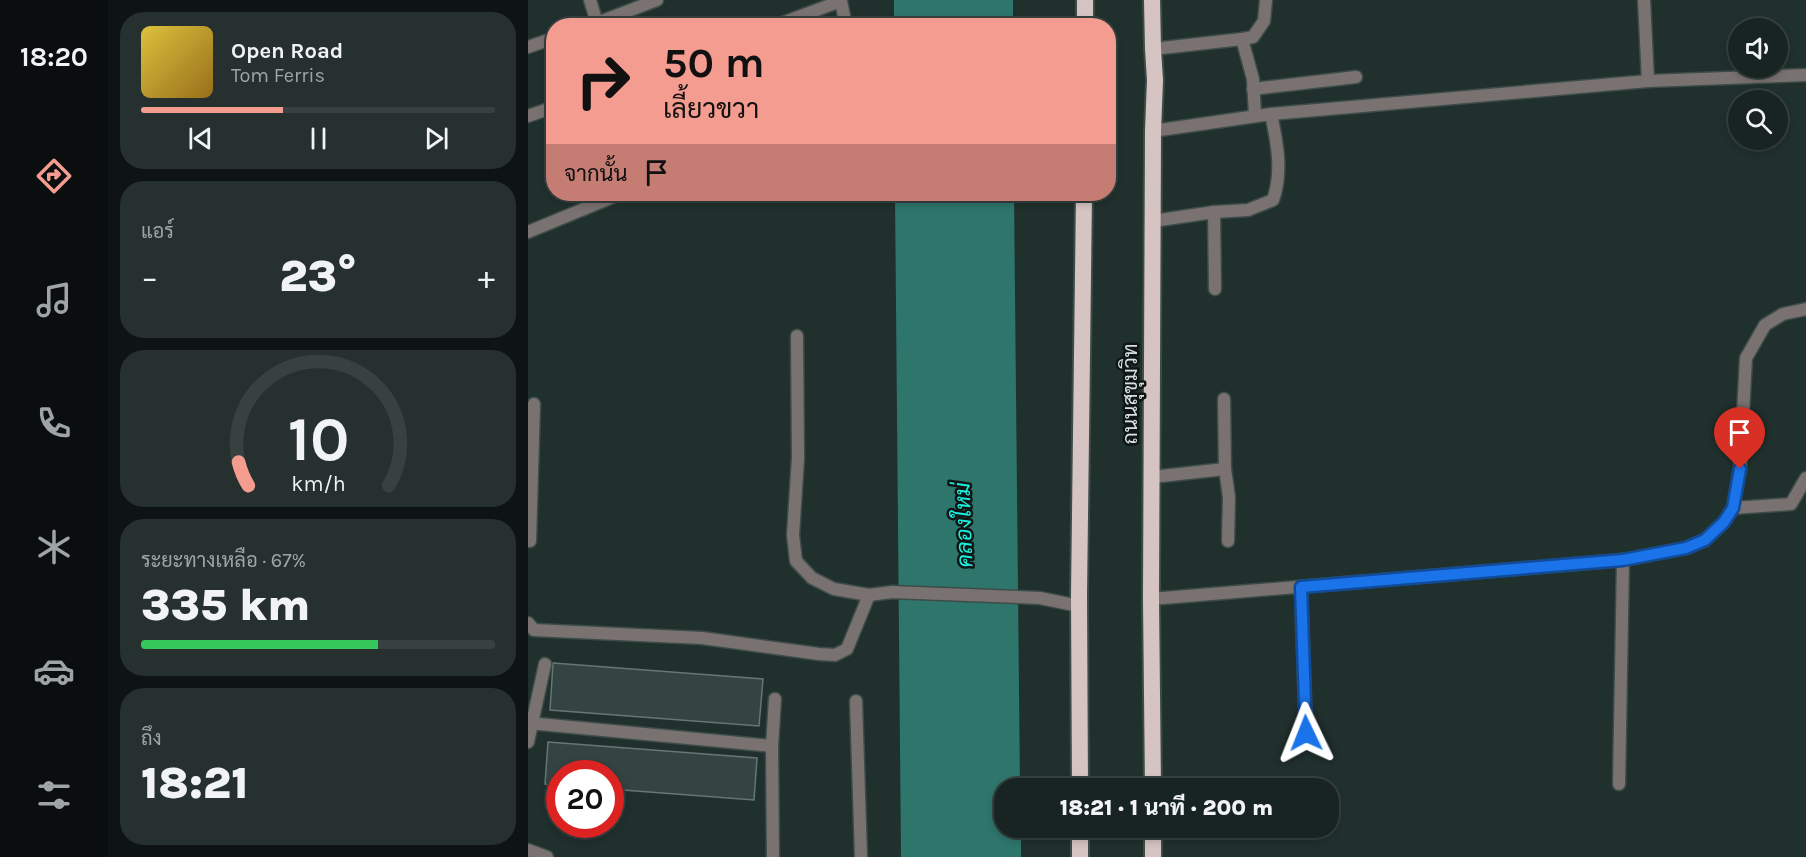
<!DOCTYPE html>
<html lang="th">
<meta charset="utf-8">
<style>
body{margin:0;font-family:Karla,Sarabun,sans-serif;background:#25302f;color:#f1f3f6;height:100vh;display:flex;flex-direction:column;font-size:22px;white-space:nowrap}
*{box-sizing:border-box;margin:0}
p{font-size:20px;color:#9fa4a5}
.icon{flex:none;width:33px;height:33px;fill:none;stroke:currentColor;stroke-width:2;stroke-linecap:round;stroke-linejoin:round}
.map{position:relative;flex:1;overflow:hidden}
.details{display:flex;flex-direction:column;gap:12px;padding:12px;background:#0d1413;width:420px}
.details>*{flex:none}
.guide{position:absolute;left:18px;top:18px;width:570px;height:183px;border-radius:24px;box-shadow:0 3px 9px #0003,0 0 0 2px #364140;background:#f59c90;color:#111;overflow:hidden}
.controls{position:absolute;left:1200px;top:18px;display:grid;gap:12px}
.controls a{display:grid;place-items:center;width:60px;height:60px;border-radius:50%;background:#182422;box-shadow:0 3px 9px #0003,0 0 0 2px #364140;font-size:30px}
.speed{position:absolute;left:18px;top:760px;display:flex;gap:12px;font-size:30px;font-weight:700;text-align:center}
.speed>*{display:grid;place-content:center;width:78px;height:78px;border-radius:50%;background:#182422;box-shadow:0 3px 9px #0003,0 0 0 2px #364140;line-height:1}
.speed .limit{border:9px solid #d22;background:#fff;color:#111}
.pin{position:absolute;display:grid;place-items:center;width:51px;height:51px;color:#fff;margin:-62px -26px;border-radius:50% 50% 50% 0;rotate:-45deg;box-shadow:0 0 6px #0007}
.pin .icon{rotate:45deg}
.me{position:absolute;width:66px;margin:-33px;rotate:358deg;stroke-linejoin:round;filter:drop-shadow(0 0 4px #0008)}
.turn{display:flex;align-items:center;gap:21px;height:126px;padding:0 18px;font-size:27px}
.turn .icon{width:78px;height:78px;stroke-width:2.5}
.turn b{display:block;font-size:42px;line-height:51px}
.then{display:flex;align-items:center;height:57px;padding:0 18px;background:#0003;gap:12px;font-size:22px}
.big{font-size:45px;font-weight:800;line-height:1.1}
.details .tile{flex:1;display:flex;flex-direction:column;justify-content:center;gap:9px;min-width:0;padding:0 21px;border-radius:24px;background:#25302f}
.details .dial{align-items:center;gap:0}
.dial svg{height:156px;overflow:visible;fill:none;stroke:#364140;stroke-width:7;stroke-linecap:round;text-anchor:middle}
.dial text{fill:#f1f3f6;stroke:none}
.song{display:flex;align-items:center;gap:18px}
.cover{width:72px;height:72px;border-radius:9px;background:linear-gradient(135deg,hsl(50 70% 55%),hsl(40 70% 35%))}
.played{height:6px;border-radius:3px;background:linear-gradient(90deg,#f59c90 40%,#364140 40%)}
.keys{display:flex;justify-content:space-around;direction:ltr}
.heat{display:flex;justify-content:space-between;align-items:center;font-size:33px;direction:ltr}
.charge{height:9px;border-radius:4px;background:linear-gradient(90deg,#34c759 67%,#364140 0)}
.trip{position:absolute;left:466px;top:778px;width:345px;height:60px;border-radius:24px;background:#182422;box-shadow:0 3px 9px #0003,0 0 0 2px #364140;font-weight:800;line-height:60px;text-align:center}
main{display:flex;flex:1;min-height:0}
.tab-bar{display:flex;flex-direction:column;width:108px;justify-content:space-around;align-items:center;background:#0a0e0e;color:#9fa4a5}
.tab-bar .icon{width:42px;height:42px}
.tab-bar .current{color:#f59c90}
.tab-bar b{font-size:27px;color:#f1f3f6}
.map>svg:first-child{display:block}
</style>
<main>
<nav class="tab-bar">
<b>18:20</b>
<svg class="icon current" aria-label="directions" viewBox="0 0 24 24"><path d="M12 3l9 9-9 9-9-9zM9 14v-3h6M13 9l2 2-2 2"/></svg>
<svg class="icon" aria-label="music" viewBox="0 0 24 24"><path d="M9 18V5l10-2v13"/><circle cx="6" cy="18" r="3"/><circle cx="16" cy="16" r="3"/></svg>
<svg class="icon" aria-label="phone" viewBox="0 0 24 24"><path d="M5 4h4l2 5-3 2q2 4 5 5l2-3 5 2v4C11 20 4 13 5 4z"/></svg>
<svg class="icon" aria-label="climate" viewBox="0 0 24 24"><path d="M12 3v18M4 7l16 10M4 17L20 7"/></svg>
<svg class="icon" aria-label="car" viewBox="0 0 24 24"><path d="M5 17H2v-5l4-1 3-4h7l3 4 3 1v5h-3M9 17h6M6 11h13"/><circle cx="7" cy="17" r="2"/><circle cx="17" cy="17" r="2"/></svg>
<svg class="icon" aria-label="filters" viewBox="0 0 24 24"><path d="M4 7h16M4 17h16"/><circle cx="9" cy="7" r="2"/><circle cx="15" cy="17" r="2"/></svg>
</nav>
<section class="details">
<div class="tile">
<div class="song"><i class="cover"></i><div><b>Open Road</b><p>Tom Ferris</p></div></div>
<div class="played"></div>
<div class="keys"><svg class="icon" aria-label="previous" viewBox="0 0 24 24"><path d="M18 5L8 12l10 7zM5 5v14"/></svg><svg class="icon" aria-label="pause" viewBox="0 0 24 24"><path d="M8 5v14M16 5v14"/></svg><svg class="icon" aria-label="next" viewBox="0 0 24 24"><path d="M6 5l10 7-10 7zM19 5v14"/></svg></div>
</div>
<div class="tile"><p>แอร์</p>
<div class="heat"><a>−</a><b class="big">23°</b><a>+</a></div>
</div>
<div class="tile dial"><svg viewBox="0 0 100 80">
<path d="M14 69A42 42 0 1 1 86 69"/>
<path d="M14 69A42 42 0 0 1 9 57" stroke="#f59c90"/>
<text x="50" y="56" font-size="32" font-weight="700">10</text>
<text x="50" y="72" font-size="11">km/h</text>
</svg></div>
<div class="tile"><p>ระยะทางเหลือ · 67%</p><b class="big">335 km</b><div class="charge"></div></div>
<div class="tile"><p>ถึง</p><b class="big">18:21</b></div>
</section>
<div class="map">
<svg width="1278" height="857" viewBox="0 0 1278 857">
<rect width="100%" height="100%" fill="#20302d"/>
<g fill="#2e756c">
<rect x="366" y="0" width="119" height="25"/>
<polygon points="367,194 486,194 492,789 477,789 477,828 493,828 493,857 373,857"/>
</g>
<g fill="#334442" stroke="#657774" stroke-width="1.5">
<polygon points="25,663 235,679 231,726 22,710"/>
<polygon points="20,742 229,758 226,800 82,789 82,774 32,774 32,786 17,784"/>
</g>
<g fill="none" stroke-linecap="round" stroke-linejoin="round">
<defs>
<g id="service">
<polyline points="62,0 70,26"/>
<polyline points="61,26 129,0"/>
<polyline points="246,26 313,1 318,26"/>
<polyline points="714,39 725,37 736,21 738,0"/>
<polyline points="0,47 26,38"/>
<polyline points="625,49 714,39 725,79 727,115"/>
<polyline points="725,89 828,77"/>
<polyline points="0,116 26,107"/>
<polyline points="686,212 687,289"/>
<path d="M625,221L686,212L720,210L745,200C755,172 749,142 743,114"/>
<polyline points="269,336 270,458 265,535 268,561 284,578 306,589 341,595"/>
<polyline points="696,399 697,469 701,497 700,541"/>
<polyline points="624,477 697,469"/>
<polyline points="1205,508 1263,504 1278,478"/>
<polyline points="2,541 6,404"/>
<polyline points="773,587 778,733"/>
<polyline points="0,623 6,630 174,638 291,654 307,655 319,649 341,595 364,592 512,598 551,606"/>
<polyline points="328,701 333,857"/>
<polyline points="0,723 244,746"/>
<polyline points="0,742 17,664"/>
<polyline points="1091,784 1095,560"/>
<polyline points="0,850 19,857"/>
<polyline points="245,857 244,746 247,699"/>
</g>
<g id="minor">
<polyline points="1116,0 1120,81"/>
<polyline points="625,131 743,114 1120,81 1278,75"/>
<polyline points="0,232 92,194"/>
<polyline points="623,599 1095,560 1158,548 1177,540 1196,522 1205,508 1212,469 1218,358 1237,325 1255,314 1278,309"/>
</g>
<g id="trunk">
<polyline points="624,0 625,49 627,80 625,131 623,599 625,789"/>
<polyline points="557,26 557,0"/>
<polyline points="552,789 551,596 556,194"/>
<polyline points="552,857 552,828"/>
<polyline points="625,857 625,828"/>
</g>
</defs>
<use href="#service" stroke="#3d4c49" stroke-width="15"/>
<use href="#minor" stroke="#3d4c49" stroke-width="15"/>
<use href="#trunk" stroke="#3d4c49" stroke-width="20"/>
<use href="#service" stroke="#797270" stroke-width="12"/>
<use href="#minor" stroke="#797270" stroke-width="12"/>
<use href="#trunk" stroke="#d6c4c2" stroke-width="16"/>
</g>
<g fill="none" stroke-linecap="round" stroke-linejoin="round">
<defs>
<polyline id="route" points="778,733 773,587 1095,560 1158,548 1177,540 1196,522 1205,508 1212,469"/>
</defs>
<use href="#route" stroke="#114b97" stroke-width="15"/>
<use href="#route" stroke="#1a73e8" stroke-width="10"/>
</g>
<g text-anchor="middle" stroke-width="5" stroke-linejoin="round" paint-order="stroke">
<g font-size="21" fill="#d6e0de" stroke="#0f1615">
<text transform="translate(602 394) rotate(-90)" y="7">ถนนสุขุมวิท</text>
</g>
<g font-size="22" font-style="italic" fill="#1bf0dd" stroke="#0f1615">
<text transform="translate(435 525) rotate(-92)" y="8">คลองใหม่</text>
</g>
</g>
</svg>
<div class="controls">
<a><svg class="icon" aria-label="sound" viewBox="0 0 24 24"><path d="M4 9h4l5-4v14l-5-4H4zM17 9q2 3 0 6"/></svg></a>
<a><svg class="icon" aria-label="search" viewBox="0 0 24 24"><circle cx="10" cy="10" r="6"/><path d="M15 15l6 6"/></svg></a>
</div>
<div class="speed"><div class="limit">20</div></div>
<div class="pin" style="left:1212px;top:469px;background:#d93025"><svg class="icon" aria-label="arrive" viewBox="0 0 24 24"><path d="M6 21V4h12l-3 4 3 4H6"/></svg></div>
<svg class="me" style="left:778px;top:733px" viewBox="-20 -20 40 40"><path d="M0-17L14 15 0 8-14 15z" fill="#1a73e8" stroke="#fff" stroke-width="4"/></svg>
<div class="trip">18:21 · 1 นาที · 200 m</div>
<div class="guide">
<div class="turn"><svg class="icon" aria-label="right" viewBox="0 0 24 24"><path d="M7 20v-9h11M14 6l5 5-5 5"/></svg><div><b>50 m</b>เลี้ยวขวา</div></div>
<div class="then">จากนั้น<svg class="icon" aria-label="arrive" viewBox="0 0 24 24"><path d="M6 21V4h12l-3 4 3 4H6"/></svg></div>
</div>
</div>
</main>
